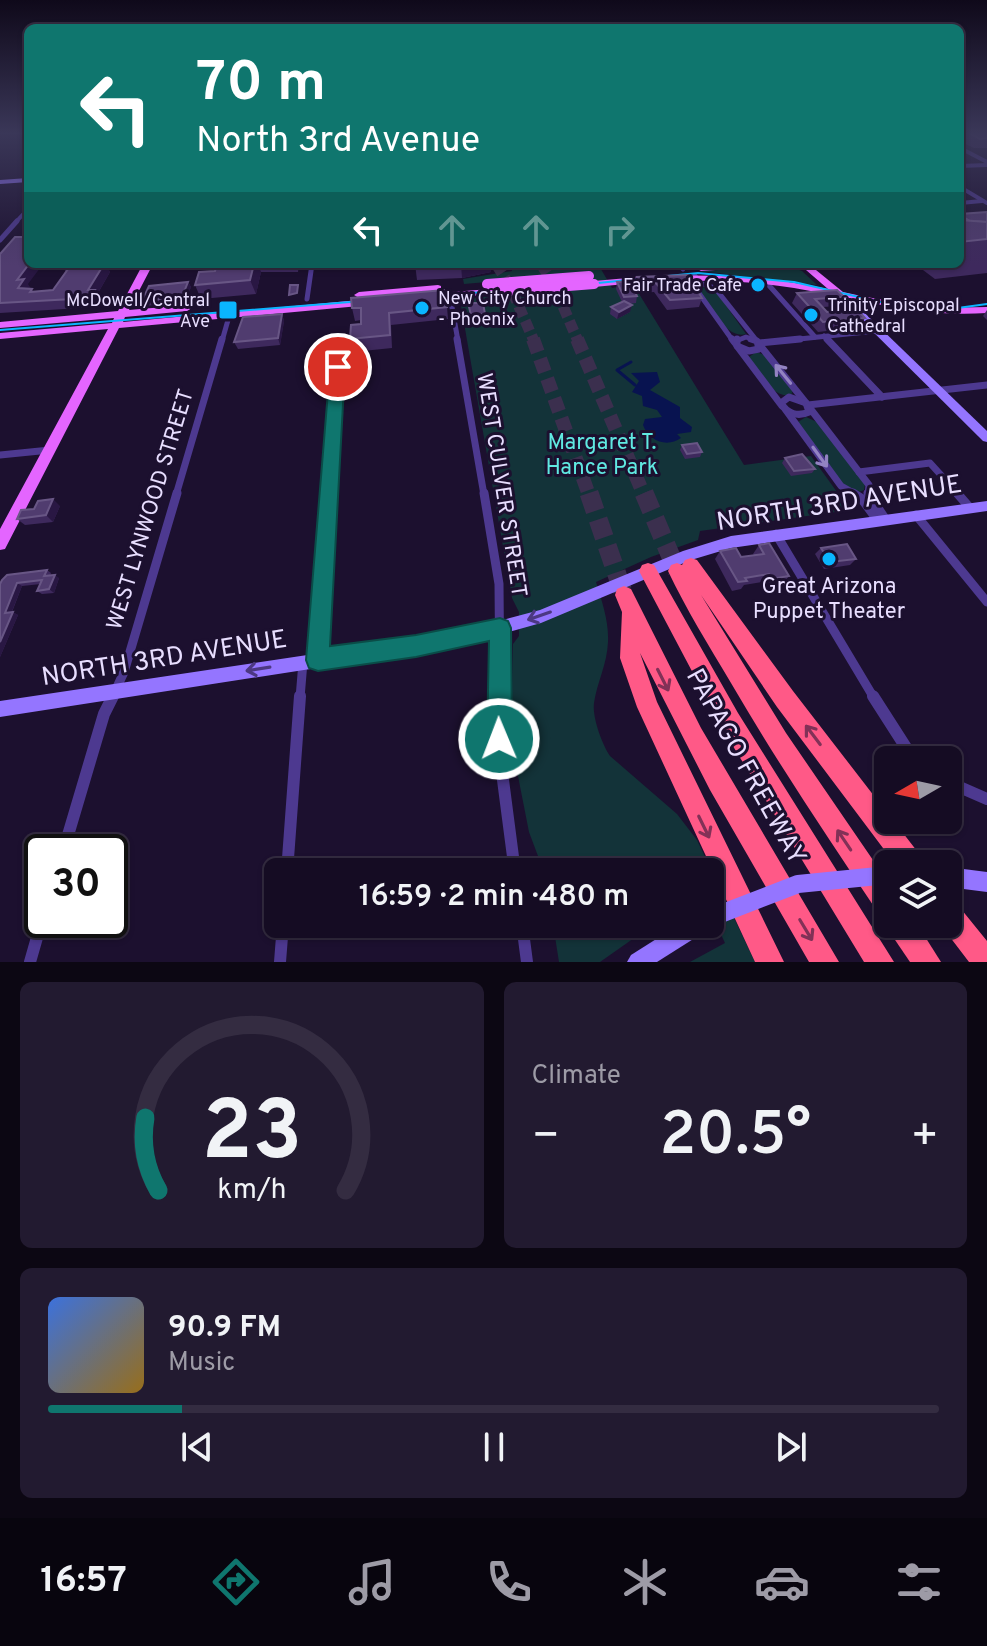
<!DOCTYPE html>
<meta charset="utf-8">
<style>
body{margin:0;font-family:Overpass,sans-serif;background:#221a30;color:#f1f3f6;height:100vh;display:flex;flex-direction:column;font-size:30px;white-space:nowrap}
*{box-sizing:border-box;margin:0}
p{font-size:26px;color:#9d9ba6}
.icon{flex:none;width:44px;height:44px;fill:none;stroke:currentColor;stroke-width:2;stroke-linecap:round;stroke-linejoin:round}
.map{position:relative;height:962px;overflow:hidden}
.sheet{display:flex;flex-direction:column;gap:20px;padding:20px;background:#0c0713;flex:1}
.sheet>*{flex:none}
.banner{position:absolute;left:24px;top:24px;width:940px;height:244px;border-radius:12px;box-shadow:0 2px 6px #0004,0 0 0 2px #342c41;background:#0f766e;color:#fff;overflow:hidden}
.needle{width:52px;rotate:261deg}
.buttons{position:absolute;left:874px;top:746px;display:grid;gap:16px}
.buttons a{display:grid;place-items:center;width:88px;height:88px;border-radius:12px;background:#150c23;box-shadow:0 2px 6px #0004,0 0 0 2px #342c41;font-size:40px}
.speed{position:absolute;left:24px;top:834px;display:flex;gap:16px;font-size:40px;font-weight:700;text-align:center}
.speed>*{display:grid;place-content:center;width:104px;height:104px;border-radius:50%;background:#150c23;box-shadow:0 2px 6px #0004,0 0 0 2px #342c41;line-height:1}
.speed .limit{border:4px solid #111;border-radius:12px;background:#fff;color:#111}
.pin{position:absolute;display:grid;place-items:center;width:68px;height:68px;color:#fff;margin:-34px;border:4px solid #fff;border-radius:50%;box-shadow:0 2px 8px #0007}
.me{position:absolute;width:88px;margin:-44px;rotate:359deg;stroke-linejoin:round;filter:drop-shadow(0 0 6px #0008)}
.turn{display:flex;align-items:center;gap:28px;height:168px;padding:0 40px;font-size:36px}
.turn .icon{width:104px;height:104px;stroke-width:2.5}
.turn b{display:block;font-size:56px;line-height:68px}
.lanes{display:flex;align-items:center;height:76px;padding:0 40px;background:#0003;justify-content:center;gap:40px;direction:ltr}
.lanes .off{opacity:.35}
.big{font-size:60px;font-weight:600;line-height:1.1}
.sheet .widget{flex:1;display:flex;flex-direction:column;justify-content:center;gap:12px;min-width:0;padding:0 28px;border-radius:12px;background:#221a30}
.sheet .dial{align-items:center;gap:0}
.dial svg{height:208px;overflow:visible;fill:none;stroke:#342c41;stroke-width:7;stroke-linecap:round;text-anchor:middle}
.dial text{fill:#f1f3f6;stroke:none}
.song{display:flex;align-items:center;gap:24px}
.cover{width:96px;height:96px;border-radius:12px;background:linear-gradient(135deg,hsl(220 70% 55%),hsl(40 70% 35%))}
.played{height:8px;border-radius:4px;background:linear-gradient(90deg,#0f766e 15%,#342c41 15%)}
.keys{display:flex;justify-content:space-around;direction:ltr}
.heat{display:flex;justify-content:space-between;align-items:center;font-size:44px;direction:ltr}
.sheet .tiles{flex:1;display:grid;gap:20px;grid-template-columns:1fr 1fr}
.widget:last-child{grid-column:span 2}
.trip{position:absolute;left:264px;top:858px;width:460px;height:80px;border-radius:12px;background:#150c23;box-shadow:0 2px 6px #0004,0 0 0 2px #342c41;font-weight:600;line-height:80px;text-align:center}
.tabs{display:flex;height:128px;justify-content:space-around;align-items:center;background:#08050e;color:#9d9ba6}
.tabs .icon{width:56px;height:56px}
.tabs .on{color:#0f766e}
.tabs b{font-size:36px;color:#f1f3f6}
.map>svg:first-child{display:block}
</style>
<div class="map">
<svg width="987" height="962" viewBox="0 0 987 962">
<rect width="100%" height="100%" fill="#1c102f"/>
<g fill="#133339">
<path d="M511,264H598L612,288L633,284L744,465L811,456L850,510L700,531L698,540L651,557L596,582C602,602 609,621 608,642C607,665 597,682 594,703C592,717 602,744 610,756L677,814L697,840L755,962H690L725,943L710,911V872H544L529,832L517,771L512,705L513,644L519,636V612L512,598L460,300L490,296L487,282L464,284L463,279L512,271Z"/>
<polygon points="789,266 802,271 817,285 700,271"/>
<path d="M705,285L713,287L746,334C726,340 709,304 698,289L699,285Z"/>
<path d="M756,352L765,355L793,391L791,395C771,399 759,371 749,357Z"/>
<polygon points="806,417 817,422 865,484 864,490 859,492 844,486 798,422"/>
<polygon points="553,924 654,924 600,962 559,962"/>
</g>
<path fill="#081350" d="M657,372L660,382L650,390L680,407V418L692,427L691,432L677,434L681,438C667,448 649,441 643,425L645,419L662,417L657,410L643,406L642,396L632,392L639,381L631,373Z"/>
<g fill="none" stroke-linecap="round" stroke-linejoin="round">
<polyline stroke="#081350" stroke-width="3" points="631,362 617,370 635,385"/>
<g stroke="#3b2f4e" stroke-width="11" stroke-dasharray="11 5" stroke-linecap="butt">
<polyline points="496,264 510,286 534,341"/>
<polyline points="541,264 553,283 578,341"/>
</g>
<g stroke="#3b2f4e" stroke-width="14" stroke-dasharray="14 7" stroke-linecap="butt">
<polyline points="533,339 589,495"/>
<polyline points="577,339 644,495"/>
</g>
<g stroke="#3b2f4e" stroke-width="19" stroke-dasharray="19 9" stroke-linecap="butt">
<polyline points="589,493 624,595"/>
<polyline points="644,493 677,571"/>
</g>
<g stroke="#4d3990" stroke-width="4">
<polyline points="960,137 987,135"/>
<polyline points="960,148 987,162"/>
<polyline points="960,166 987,165"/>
<polyline points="960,187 987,203"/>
<polyline points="960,203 982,201"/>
<polyline points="15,223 28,209"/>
</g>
<g stroke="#4d3990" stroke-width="5">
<polyline points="0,240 17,221"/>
<polyline points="679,264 683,269"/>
<polyline points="146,267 175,264"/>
<polyline points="695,276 700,283 715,288 757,341"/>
<polyline points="766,282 815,337"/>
<polyline points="696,289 733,341"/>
<polyline points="450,296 458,341"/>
<polyline points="307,299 312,264"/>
<polyline points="824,336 829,341"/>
<polyline points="222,341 230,313"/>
<polyline points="736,341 746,337 757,341"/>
<polyline points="780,341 876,331"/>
</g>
<g stroke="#4d3990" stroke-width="7">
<polyline points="457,339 484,495"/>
<polyline points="732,339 735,343"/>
<polyline points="737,339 737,346 749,351 759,349 757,341 751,339"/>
<polyline points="827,339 882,397"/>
<polyline points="759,343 800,339"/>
<polyline points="759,344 806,403"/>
<polyline points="737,346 782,406"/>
<path d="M789,397L806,403L809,412C798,417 787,414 781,403Z"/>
<polyline points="808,405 987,385"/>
<polyline points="809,407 869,485 868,495"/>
<polyline points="785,409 841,486 857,495"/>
<polyline points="0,455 50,450"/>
<polyline points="859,472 930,463 959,495"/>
<polyline points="176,495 222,339"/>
<polyline points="329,495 338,367"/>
</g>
<g stroke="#4d3990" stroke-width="9">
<polyline points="484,493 499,584 500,698"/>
<polyline points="853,493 861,498 878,521"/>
<polyline points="868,493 886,520"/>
<polyline points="957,493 970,508"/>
<polyline points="916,515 987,602"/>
<polyline points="776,534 874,698"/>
<polyline points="318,660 329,493"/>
<polyline points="112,698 124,672 177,493"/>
<polyline points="300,698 303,662"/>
</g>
<g stroke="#4d3990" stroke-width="12">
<polyline points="500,696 500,757 515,872"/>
<polyline points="873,696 914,760"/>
<polyline points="948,782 987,799"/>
<polyline points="63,852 104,714 113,696"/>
<polyline points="287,872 300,696"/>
<polyline points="522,924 527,962"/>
<polyline points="30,962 42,920"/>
<polyline points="280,962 283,924"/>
</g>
<g fill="#9475ff" fill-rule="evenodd">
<polygon points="28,178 28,182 0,184 0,180"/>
<polygon points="839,294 845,294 987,431 987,442 983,441 839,298"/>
<polygon points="987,501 987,511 731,548 691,560 541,623 488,638 394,656 0,717 0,701 394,642 488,624 540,610 683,551 731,536"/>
<polygon points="948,867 987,872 987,892 948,887"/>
<polygon points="680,924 709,924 706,931 657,962 627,962 631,955"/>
</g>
<g fill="#e465ff" fill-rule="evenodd">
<polygon points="143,264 153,264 129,310 187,305 192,308 187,311 125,317 123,322 370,299 375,302 370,305 119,328 5,549 0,550 0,529 108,329 0,339 0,333 112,323 114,318 0,328 0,322 118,311"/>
<path d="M763,264L758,267L701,271L696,268C714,259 743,264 763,264Z"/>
<path d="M811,264H833L816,270L843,292L866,297L937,308L987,307V313C918,318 861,299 794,288C728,277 661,280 594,287L589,284L594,281C673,273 750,272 828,289L806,270Z"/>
<polygon points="438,285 441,286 441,290 359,298 354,295 359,292"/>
<polygon points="490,289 495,292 493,294 427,300 422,297 427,294"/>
</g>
<g fill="#ff5987" fill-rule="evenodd">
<path d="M691,558L697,560L793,691L888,814V820H893L920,855L924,864H895L777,707L701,595L786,733L888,882V918L879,914C828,838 777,762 731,683C709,646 686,609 668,571L671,565L677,563L682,565L685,560Z"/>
<polygon points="648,563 654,565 738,713 894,962 864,962 722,728 639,571 642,565"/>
<polygon points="624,586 631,589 701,728 839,962 809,962 710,790 640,653 657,702 784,962 755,962 637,707 620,658 622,612 615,595 617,589"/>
<polygon points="948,900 957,904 987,941 987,962 969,962 940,924 948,924"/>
<polygon points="888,923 917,924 941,962 910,962 891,934"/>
</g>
<g stroke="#0ab5ff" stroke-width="2">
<polyline points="745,268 801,264"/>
<polyline points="423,296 548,288 698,273 794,282 898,306 943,310 987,304"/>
<polyline points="0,330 375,300"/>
</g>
<polyline stroke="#9475ff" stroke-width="18" points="710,918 798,884 888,875"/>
<g stroke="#e465ff" stroke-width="10">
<polyline points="487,284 589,276"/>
<polyline points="490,292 594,284"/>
</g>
</g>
<g fill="#3e295d">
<polygon points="960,132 987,132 987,148 974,148 961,142 967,132 973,132"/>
<polygon points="987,212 987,273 935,279 915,264 960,264 960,214"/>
<polygon points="0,254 34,292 53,290 66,272 61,264 106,264 106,265 110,272 98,293 101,299 97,307 0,313"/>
<polygon points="217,264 299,264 298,272 261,272 256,294 201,299 195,285 215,271"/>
<polygon points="415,264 491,264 491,272 462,278 417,280"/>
<polygon points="688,275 702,298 699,307 667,310 654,292 639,293 635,287 637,277"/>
<polygon points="188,282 191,287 185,302 144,306 142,301"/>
<polygon points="617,282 637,296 636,303 629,304 630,312 617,319 610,314 611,307 622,302 616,289"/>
<polygon points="797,293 844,297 839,306 823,307 827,312 865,318 860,327 818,332 792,303"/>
<polygon points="468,303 485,314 485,319 471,320"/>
<polygon points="447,307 448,319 391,325 392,348 353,352 350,339 361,324 361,320 355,321 352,308"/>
<polygon points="987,310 987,320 983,316"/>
<polygon points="282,314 284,321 280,345 238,349 234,342"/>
<polygon points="682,445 702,452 700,457 685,459 680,450"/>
<polygon points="785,458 815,469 812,473 791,476 782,463"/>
<polygon points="60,506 53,522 25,525 17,519"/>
<polygon points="759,545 789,576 782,585 765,587 762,582 744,585 741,589 732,591 715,559 720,551 741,557 754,555 753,554"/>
<polygon points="821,548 856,559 850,565 824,569 815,554"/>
<polygon points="47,570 51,573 50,576 59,578 54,593 42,594 37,591 41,584 22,586 12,612 18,615 0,657 0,584"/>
</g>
<g fill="#291743">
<polygon points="29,264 43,264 28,284 31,289 18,288 17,280"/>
<polygon points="95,264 106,264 106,265 110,272 98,293 101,299 97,307 88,290"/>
<polygon points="254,264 258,264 261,272 256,294 250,280"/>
<polygon points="461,264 491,264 491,272 462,278"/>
<polygon points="188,282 191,287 185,302 182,297"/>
<polygon points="632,305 630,312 617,319 619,312"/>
<polygon points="282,314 284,321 280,345 278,338"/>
<polygon points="53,499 60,506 53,522 46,515"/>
<polygon points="55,575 59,578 54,593 49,589"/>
<polygon points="17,583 22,586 10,616 5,613"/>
<polygon points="13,612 18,615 0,657 0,642"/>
</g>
<g fill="#503c6f" stroke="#685685" stroke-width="2">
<polygon points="967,132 987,132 987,138 980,139"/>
<polygon points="987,212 987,222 970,221 960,215 960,214"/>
<polygon points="960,220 987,222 987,239 960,242"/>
<polygon points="15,237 28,237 28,264 29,264 17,280 24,279 18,288 32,289 30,292 53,290 68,269 65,269 68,264 104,264 88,290 95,290 91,298 0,303 0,254"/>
<polygon points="217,264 254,264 250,280 195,285 199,272 215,271"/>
<polygon points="415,264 461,264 415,266"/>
<polygon points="688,275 702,298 670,300 656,283 641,284 637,277"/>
<polygon points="630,281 637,296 624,297 617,282"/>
<polygon points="188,282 182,297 142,301 149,286"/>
<polygon points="290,285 298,285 297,293 289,295"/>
<polygon points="444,290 447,307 389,313 390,335 350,339 351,325 361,324 361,308 352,308 351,298"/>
<polygon points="837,290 844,297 815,299 827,312 857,309 865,318 823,322 797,293"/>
<polygon points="624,301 632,305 619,312 611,307"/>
<polygon points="468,303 483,303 485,314 471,315"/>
<polygon points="282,314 278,338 234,342 243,317"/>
<polygon points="697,443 702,452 687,454 682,445"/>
<polygon points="802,454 815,469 794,471 785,458"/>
<polygon points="53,499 46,515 17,519 21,510 34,509 38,501"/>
<polygon points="769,543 789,576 771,579 769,574 745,578 747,581 738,582 720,551 736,548 741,557 764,554 759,545"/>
<polygon points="847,544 856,559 830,562 821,548"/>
<polygon points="47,570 44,576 55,575 49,589 37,591 42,580 17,583 5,613 13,612 0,642 0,584 2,580 7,575"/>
</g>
<defs><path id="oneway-shaft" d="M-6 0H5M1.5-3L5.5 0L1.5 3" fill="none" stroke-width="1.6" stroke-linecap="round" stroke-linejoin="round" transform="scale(2)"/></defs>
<g stroke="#9383c2">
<use href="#oneway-shaft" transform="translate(783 374) rotate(-129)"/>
<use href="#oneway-shaft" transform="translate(820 457) rotate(54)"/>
</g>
<g stroke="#4c3882">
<use href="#oneway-shaft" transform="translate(539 616) rotate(161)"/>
<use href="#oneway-shaft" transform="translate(258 669) rotate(171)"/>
</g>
<g stroke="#823157">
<use href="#oneway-shaft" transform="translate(663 680) rotate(63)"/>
<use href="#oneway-shaft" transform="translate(813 735) rotate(-127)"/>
<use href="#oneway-shaft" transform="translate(704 827) rotate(64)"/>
<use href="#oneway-shaft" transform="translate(844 840) rotate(-124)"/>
<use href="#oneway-shaft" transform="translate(806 930) rotate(59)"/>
</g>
<linearGradient id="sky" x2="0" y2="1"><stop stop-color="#0f091a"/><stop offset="0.5" stop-color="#3a3758"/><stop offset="1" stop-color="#3a3758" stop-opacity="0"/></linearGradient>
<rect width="987" height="266" fill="url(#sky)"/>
<polygon fill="#0f766e" stroke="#0a4d48" stroke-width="2" points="338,362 345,367 330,646 416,635 500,618 508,621 511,628 512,739 508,748 499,752 490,748 487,739 489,641 416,657 318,671 309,668 306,660 330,367"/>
<g fill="#0ab5ff" stroke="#1c102f" stroke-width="3">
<circle cx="758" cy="285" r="8"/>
<circle cx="422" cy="308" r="8"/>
<rect x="218" y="300" width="20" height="20" rx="4"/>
<circle cx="811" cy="315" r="8"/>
<circle cx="829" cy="559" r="8"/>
</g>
<g text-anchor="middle" stroke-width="6" stroke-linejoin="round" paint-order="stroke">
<g font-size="18" fill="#e8deff" stroke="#1c102f" text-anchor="end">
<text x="742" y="291">Fair Trade Cafe</text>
<text x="438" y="304" text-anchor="start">New City Church<tspan x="438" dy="21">- Phoenix</tspan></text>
<text x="210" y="306">McDowell/Central<tspan x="210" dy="21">Ave</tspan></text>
<text x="827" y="311" text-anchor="start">Trinity Episcopal<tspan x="827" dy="21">Cathedral</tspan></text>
</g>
<g font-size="22" fill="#60e9e2" stroke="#1c102f">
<text x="602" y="449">Margaret T.<tspan x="602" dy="25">Hance Park</tspan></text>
</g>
<g font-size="22" fill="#e8deff" stroke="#1c102f">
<text transform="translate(503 485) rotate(81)" y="8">WEST CULVER STREET</text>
<text transform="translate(149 509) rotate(-73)" y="8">WEST LYNWOOD STREET</text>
</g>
<g font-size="22" fill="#e8deff" stroke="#1c102f">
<text x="829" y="593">Great Arizona<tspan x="829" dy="25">Puppet Theater</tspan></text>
</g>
<g font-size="26" fill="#e8deff" stroke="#1c102f">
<text transform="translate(839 502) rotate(-9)" y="9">NORTH 3RD AVENUE</text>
<text transform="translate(164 657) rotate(-9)" y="9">NORTH 3RD AVENUE</text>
<text transform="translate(747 766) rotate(61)" y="9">PAPAGO FREEWAY</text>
</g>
</g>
</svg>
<div class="buttons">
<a><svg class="needle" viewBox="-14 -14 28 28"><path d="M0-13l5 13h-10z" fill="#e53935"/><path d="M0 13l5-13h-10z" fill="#9d9ba6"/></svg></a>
<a><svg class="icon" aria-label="layers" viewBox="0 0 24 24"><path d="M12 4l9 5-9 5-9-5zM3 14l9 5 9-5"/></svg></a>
</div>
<div class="speed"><div class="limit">30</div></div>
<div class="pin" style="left:338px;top:367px;background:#d93025"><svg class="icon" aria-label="arrive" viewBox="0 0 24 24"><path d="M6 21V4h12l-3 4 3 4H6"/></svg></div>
<svg class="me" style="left:499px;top:739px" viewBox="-20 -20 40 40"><circle r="17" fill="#0f766e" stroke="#fff" stroke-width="3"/><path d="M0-11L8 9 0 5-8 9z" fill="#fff"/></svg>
<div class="trip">16:59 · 2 min · 480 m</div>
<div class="banner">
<div class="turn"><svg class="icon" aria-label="left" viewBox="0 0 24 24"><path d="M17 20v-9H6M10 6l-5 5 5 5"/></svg><div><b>70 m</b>North 3rd Avenue</div></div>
<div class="lanes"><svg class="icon" aria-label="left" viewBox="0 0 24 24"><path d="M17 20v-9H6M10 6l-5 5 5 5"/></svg><svg class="icon off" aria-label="ahead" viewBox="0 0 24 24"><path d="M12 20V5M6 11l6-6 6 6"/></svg><svg class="icon off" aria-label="ahead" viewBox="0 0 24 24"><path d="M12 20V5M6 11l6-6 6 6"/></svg><svg class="icon off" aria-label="right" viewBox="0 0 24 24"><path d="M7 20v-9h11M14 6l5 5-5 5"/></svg></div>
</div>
</div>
<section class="sheet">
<div class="tiles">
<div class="widget dial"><svg viewBox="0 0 100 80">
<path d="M14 69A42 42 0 1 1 86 69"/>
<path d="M14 69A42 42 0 0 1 9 41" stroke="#0f766e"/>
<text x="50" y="56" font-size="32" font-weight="700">23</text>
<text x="50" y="72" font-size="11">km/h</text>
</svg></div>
<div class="widget"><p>Climate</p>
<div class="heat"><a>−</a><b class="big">20.5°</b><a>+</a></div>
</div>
<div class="widget">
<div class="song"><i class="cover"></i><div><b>90.9 FM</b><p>Music</p></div></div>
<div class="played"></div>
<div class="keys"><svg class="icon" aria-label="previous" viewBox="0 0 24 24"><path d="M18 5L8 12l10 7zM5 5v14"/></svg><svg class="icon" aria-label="pause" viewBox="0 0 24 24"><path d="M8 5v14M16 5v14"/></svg><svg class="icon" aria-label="next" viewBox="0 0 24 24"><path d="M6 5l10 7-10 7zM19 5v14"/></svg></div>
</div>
</div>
</section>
<nav class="tabs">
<b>16:57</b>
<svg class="icon on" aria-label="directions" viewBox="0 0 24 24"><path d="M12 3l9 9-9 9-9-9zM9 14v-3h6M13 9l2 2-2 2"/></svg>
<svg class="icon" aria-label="music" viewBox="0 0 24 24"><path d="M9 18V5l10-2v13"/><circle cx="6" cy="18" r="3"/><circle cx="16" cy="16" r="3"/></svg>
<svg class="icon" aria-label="phone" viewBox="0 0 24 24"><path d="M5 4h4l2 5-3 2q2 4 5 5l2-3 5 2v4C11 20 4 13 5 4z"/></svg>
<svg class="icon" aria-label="climate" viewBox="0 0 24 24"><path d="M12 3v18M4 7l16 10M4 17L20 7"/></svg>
<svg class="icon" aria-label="car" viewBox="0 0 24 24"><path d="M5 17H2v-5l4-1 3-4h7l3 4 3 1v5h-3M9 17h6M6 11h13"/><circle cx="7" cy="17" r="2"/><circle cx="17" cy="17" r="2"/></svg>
<svg class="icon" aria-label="filters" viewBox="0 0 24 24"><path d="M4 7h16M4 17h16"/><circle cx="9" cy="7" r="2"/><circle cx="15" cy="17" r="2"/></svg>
</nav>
